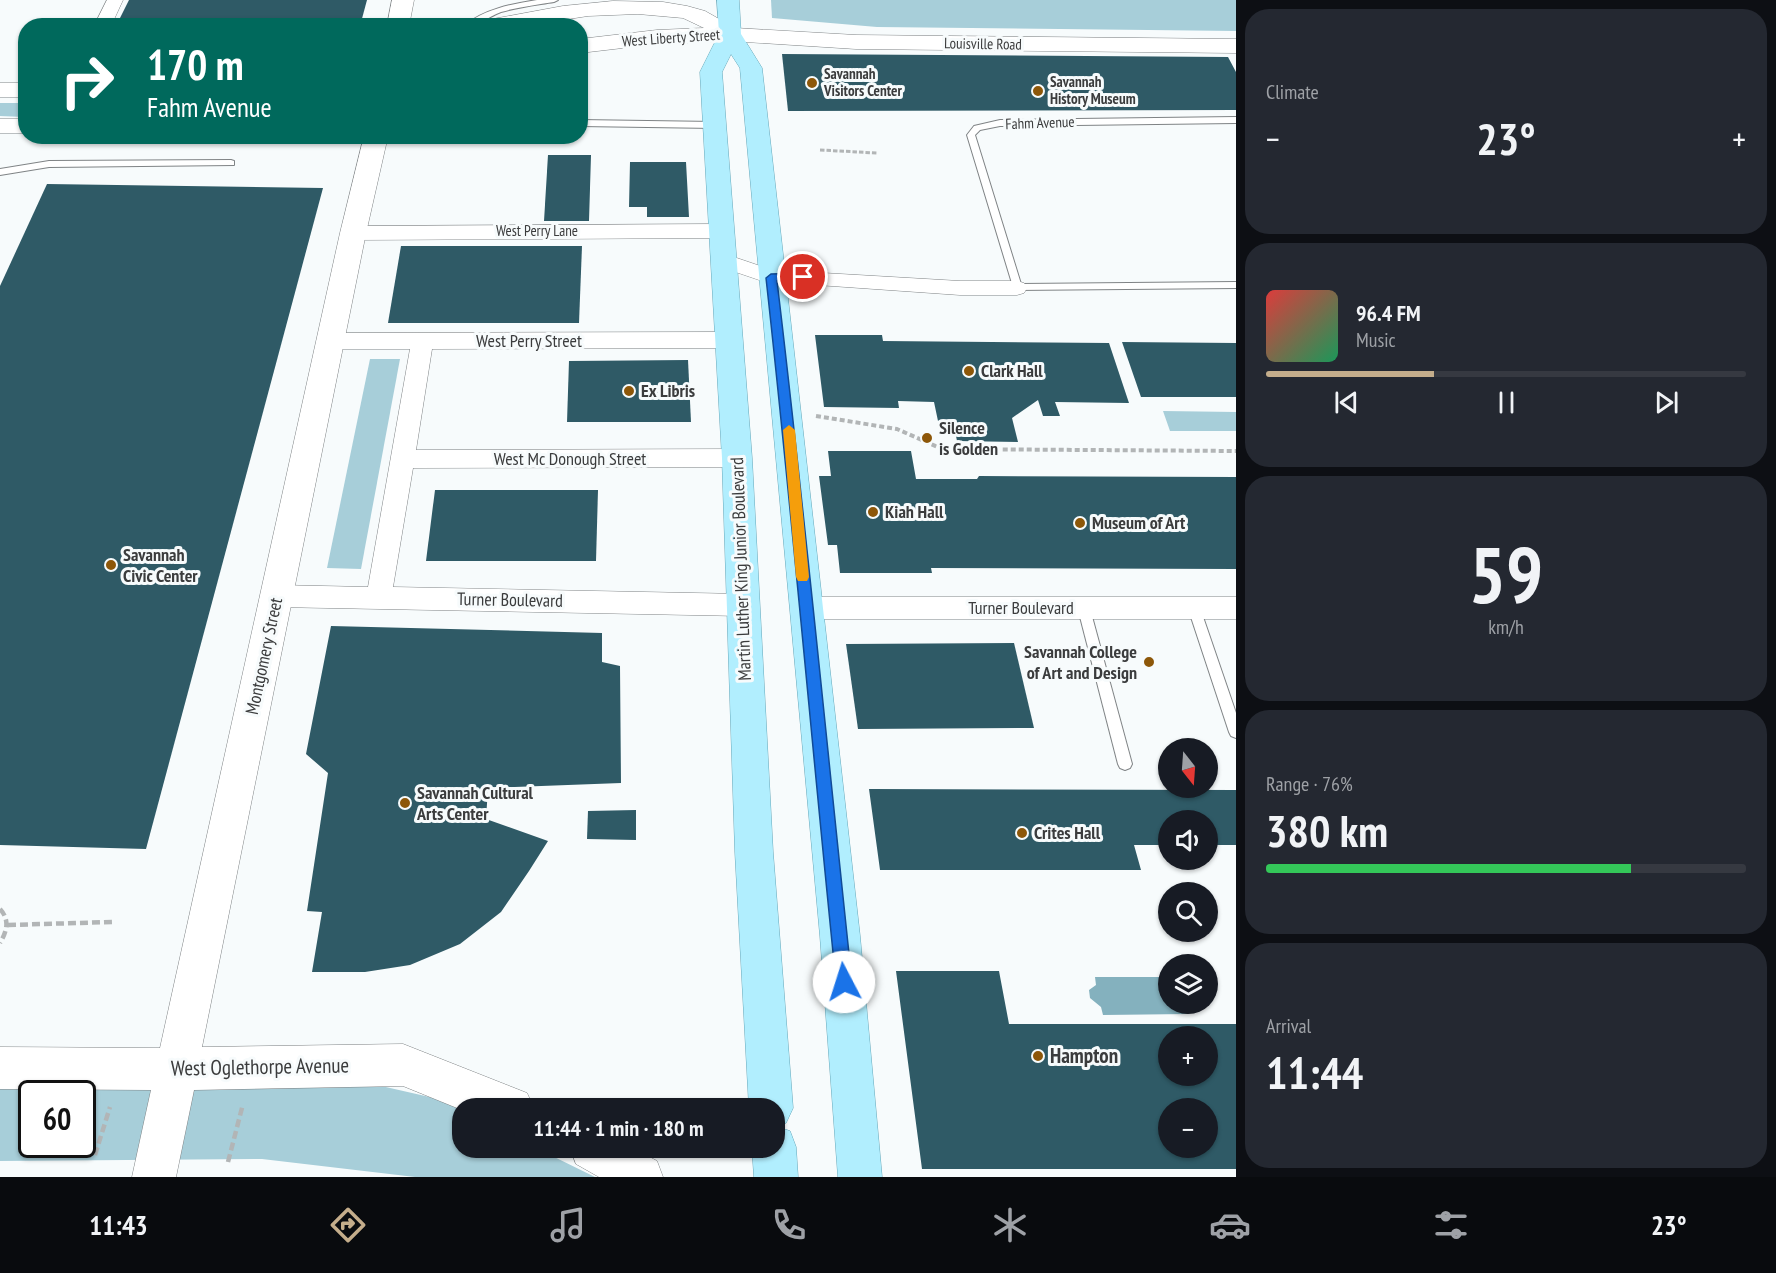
<!DOCTYPE html>
<meta charset="utf-8">
<style>
body{margin:0;font-family:"PT Sans Narrow",sans-serif;background:#242831;color:#f1f3f6;height:100vh;display:flex;flex-direction:column;font-size:22px;white-space:nowrap}
*{box-sizing:border-box;margin:0}
p{font-size:20px;color:#9ea1a6}
.icon{flex:none;width:33px;height:33px;fill:none;stroke:currentColor;stroke-width:2;stroke-linecap:round;stroke-linejoin:round}
.map{position:relative;flex:1;overflow:hidden}
.panel{display:flex;flex-direction:column;gap:9px;padding:9px;background:#0d0f14;width:540px}
.panel>*{flex:none}
.hud{position:absolute;left:18px;top:18px;width:570px;height:126px;border-radius:24px;box-shadow:0 2px 4px #0004;background:#00695c;color:#fff;overflow:hidden}
.needle{width:39px;rotate:163deg}
.tools{position:absolute;left:1158px;top:738px;display:grid;gap:12px}
.tools a{display:grid;place-items:center;width:60px;height:60px;border-radius:50%;background:#171b24;box-shadow:0 2px 4px #0004;font-size:30px}
.speed{position:absolute;left:18px;top:1080px;display:flex;gap:12px;font-size:30px;font-weight:700;text-align:center}
.speed>*{display:grid;place-content:center;width:78px;height:78px;border-radius:50%;background:#171b24;box-shadow:0 2px 4px #0004;line-height:1}
.speed .limit{border:3px solid #111;border-radius:9px;background:#fff;color:#111}
.pin{position:absolute;display:grid;place-items:center;width:51px;height:51px;color:#fff;margin:-26px;border:3px solid #fff;border-radius:50%;box-shadow:0 2px 6px #0007}
.me{position:absolute;width:66px;margin:-33px;rotate:355deg;stroke-linejoin:round;filter:drop-shadow(0 0 4px #0008)}
.turn{display:flex;align-items:center;gap:21px;height:126px;padding:0 30px;font-size:27px}
.turn .icon{width:78px;height:78px;stroke-width:2.5}
.turn b{display:block;font-size:42px;line-height:51px}
.big{font-size:45px;font-weight:600;line-height:1.1}
.panel .widget{flex:1;display:flex;flex-direction:column;justify-content:center;gap:9px;min-width:0;padding:0 21px;border-radius:24px;background:#242831}
.panel .dial{align-items:center;gap:0}
.dial b{font-size:78px;line-height:1}
.song{display:flex;align-items:center;gap:18px}
.cover{width:72px;height:72px;border-radius:9px;background:linear-gradient(135deg,hsl(0 70% 55%),hsl(150 70% 35%))}
.played{height:6px;border-radius:3px;background:linear-gradient(90deg,#c4ad8b 35%,#363941 35%)}
.keys{display:flex;justify-content:space-around;direction:ltr}
.heat{display:flex;justify-content:space-between;align-items:center;font-size:33px;direction:ltr}
.charge{height:9px;border-radius:4px;background:linear-gradient(90deg,#34c759 76%,#363941 0)}
.trip{position:absolute;left:452px;top:1098px;width:333px;height:60px;border-radius:24px;background:#171b24;box-shadow:0 2px 4px #0004;font-weight:600;line-height:60px;text-align:center}
.menu{display:flex;height:96px;justify-content:space-around;align-items:center;background:#090b0e;color:#9ea1a6}
.menu .icon{width:42px;height:42px}
.menu .selected{color:#c4ad8b}
.menu b{font-size:27px;color:#f1f3f6}
main{display:flex;flex:1;min-height:0}
.map>svg:first-child{display:block}
</style>
<main>
<div class="map">
<svg width="1236" height="1177" viewBox="0 0 1236 1177">
<rect width="100%" height="100%" fill="#f7fbfc"/>
<g fill="#a7ced9" fill-rule="evenodd">
<polygon points="771,0 1236,0 1236,31 877,27 772,18"/>
<polygon points="0,103 25,103 24,117 0,116"/>
<polygon points="370,359 400,359 361,569 327,568"/>
<polygon points="1163,411 1236,412 1236,431 1170,431"/>
<path d="M342,1077L447,1101L462,1109V1148H536L595,1177H415L262,1159L0,1161V1078ZM32,1094H82V1144H32Z"/>
</g>
<polygon fill="#84b1be" points="1095,977 1168,977 1168,1004 1192,1004 1186,1007 1188,1014 1103,1015 1101,1007 1090,998 1089,990 1096,985"/>
<g fill="#2f5a66" fill-rule="evenodd">
<polygon points="129,0 367,0 360,26 116,26"/>
<polygon points="782,54 1228,57 1236,72 1236,110 788,111"/>
<polygon points="548,155 591,155 589,221 544,221"/>
<polygon points="630,162 686,162 689,217 647,217 647,207 629,207"/>
<polygon points="47,184 323,188 146,849 0,845 0,286"/>
<polygon points="401,246 582,246 579,323 388,323"/>
<polygon points="815,335 882,335 883,341 1109,343 1129,403 1055,402 1060,416 1043,416 1038,400 1012,418 1018,442 957,441 953,421 938,421 934,402 898,401 899,408 824,407"/>
<polygon points="1122,342 1236,343 1236,397 1141,397"/>
<polygon points="688,360 691,422 567,422 569,361"/>
<polygon points="828,451 911,451 916,479 977,479 979,476 1236,477 1236,569 931,568 932,573 840,573 837,545 828,545 819,476 831,476"/>
<polygon points="435,490 598,490 596,561 426,561"/>
<polygon points="331,626 602,633 602,662 620,666 621,783 488,788 486,819 548,841 529,871 501,912 460,944 410,965 365,972 312,972 322,912 307,911 328,773 306,754"/>
<polygon points="1014,643 1034,728 858,729 846,644"/>
<polygon points="869,789 1236,790 1236,845 1208,845 1208,820 1168,820 1168,845 1134,845 1141,870 880,870"/>
<polygon points="636,810 636,840 587,839 588,811"/>
<path d="M896,971H999L1009,1024H1236V1169H922ZM1168,1036H1208V1076H1168ZM1168,1108H1208V1148H1168Z"/>
</g>
<g fill="none" stroke-linecap="round" stroke-linejoin="round">
<defs>
<g id="lane">
<path d="M537,0H558L554,2C536,5 518,7 501,12C488,17 478,26 464,26C484,9 512,4 537,0Z"/>
<polygon points="1236,117 1236,123 1000,126 980,130 975,135 1021,284 1236,282 1236,288 1014,290 967,135 974,126 1000,120"/>
<polygon points="580,120 715,122 719,125 715,128 580,126"/>
<polygon points="231,160 234,161 234,165 49,167 0,175 0,169 49,161"/>
<polygon points="1194,603 1198,604 1200,608 1236,713 1236,738 1231,736 1229,732 1188,608 1190,604"/>
<polygon points="1084,604 1088,605 1090,609 1132,764 1130,768 1125,770 1120,768 1118,764 1078,609 1080,605"/>
</g>
<g id="street">
<polygon points="107,0 123,0 111,26 94,26"/>
<polygon points="721,224 728,226 731,231 728,236 721,238 353,240 346,238 343,233 346,228 353,226"/>
<polygon points="722,253 772,270 960,281 1017,281 1024,283 1027,288 1024,293 1017,295 960,295 803,284 771,284 715,265 712,260 715,255"/>
<polygon points="729,332 737,334 740,340 737,346 729,348 432,349 416,450 737,449 745,451 749,458 745,465 737,467 413,468 393,587 743,594 752,597 756,605 752,613 743,616 276,607 267,604 263,596 267,588 276,585 368,587 410,349 330,349 322,347 319,341 322,335 330,333"/>
<polygon points="805,597 1236,597 1236,619 805,619 796,616 792,608 796,600"/>
</g>
<g id="secondary">
<polygon points="392,0 414,0 409,26 387,26"/>
<polygon points="613,1 663,2 687,6 705,11 735,28 856,35 1236,39 1236,53 856,49 730,41 657,44 580,53 580,39 657,30 704,28 683,18 638,14 588,16 523,26 479,26 482,21 563,6"/>
<rect x="0" y="83" width="26" height="14"/>
<rect x="0" y="119" width="26" height="14"/>
<polygon points="364,136 388,136 366,233 202,1047 403,1044 527,1093 534,1108 462,1110 403,1086 194,1090 176,1177 132,1177 151,1090 0,1089 0,1047 160,1048 340,233"/>
<polygon points="570,1148 633,1148 657,1161 663,1177 599,1177 576,1164"/>
</g>
<polygon id="primary" points="717,0 739,0 741,34 762,68 860,936 882,1177 838,1177 820,936 740,68 731,54 722,72 752,458 773,852 793,1108 786,1123 778,1127 790,1131 796,1147 798,1177 754,1177 752,1148 774,1148 774,1108 749,1108 735,852 722,458 700,72 719,34"/>
</defs>
<use href="#lane" stroke="#7f8385" stroke-width="2"/>
<use href="#street" stroke="#7f8385" stroke-width="1"/>
<use href="#secondary" stroke="#7f8385" stroke-width="1"/>
<use href="#primary" stroke="#66a8ba" stroke-width="1"/>
<polyline stroke="#b2b5b6" stroke-width="3" stroke-dasharray="4.5 2" stroke-linecap="butt" points="820,150 877,153"/>
<polyline stroke="#b2b5b6" stroke-width="4" stroke-dasharray="5 3" stroke-linecap="butt" points="816,416 897,429 942,449 1236,451"/>
<g stroke="#b2b5b6" stroke-width="4.5" stroke-dasharray="8 4" stroke-linecap="butt">
<path d="M0,909C10,920 7,931 0,943"/>
<polyline points="8,925 112,922"/>
<polyline points="95,1155 110,1107"/>
<polyline points="228,1162 243,1104"/>
</g>
<use href="#lane" fill="#fff" fill-rule="evenodd"/>
<use href="#street" fill="#fff" fill-rule="evenodd"/>
<use href="#secondary" fill="#fff" fill-rule="evenodd"/>
<use href="#primary" fill="#b1eefe" fill-rule="evenodd"/>
</g>
<path fill="#1a73e8" stroke="#114b97" stroke-width="1.5" d="M803,273L807,274V280L777,281C805,514 827,748 852,982L850,988L844,990L838,988L836,982C812,747 792,512 766,278L771,274Z"/>
<polygon fill="#f59e0b" points="789,425 795,430 809,577 807,581 798,581 796,577 783,430"/>
<g fill="#8d5709" stroke="#f7fbfc" stroke-width="2">
<circle cx="812" cy="83" r="6"/>
<circle cx="1038" cy="91" r="6"/>
<circle cx="969" cy="371" r="6"/>
<circle cx="629" cy="391" r="6"/>
<circle cx="927" cy="438" r="6"/>
<circle cx="873" cy="512" r="6"/>
<circle cx="1080" cy="523" r="6"/>
<circle cx="111" cy="565" r="6"/>
<circle cx="1149" cy="662" r="6"/>
<circle cx="405" cy="803" r="6"/>
<circle cx="1022" cy="833" r="6"/>
<circle cx="1038" cy="1056" r="6"/>
</g>
<g text-anchor="middle" stroke-width="6" stroke-linejoin="round" paint-order="stroke">
<g font-size="15" fill="#3b3c3d" stroke="#f7fbfc">
<text transform="translate(671 38) rotate(-4)" y="5">West Liberty Street</text>
<text transform="translate(983 44) rotate(1)" y="5">Louisville Road</text>
<text transform="translate(1040 123) rotate(-2)" y="5">Fahm Avenue</text>
<text x="537" y="236">West Perry Lane</text>
</g>
<g font-size="15" font-weight="bold" fill="#3b3c3d" stroke="#f7fbfc" text-anchor="start">
<text x="824" y="79">Savannah<tspan x="824" dy="17">Visitors Center</tspan></text>
<text x="1050" y="87">Savannah<tspan x="1050" dy="17">History Museum</tspan></text>
</g>
<g font-size="18" fill="#3b3c3d" stroke="#f7fbfc">
<text x="529" y="347">West Perry Street</text>
<text x="570" y="465">West Mc Donough Street</text>
<text transform="translate(741 569) rotate(-92)" y="6">Martin Luther King Junior Boulevard</text>
<text transform="translate(510 600) rotate(1)" y="6">Turner Boulevard</text>
<text x="1021" y="614">Turner Boulevard</text>
<text transform="translate(264 656) rotate(-78)" y="6">Montgomery Street</text>
</g>
<g font-size="18" font-weight="bold" fill="#3b3c3d" stroke="#f7fbfc" text-anchor="start">
<text x="981" y="377">Clark Hall</text>
<text x="641" y="397">Ex Libris</text>
<text x="939" y="434">Silence<tspan x="939" dy="21">is Golden</tspan></text>
<text x="885" y="518">Kiah Hall</text>
<text x="1092" y="529">Museum of Art</text>
<text x="123" y="561">Savannah<tspan x="123" dy="21">Civic Center</tspan></text>
<text x="1137" y="658" text-anchor="end">Savannah College<tspan x="1137" dy="21">of Art and Design</tspan></text>
<text x="417" y="799">Savannah Cultural<tspan x="417" dy="21">Arts Center</tspan></text>
<text x="1034" y="839">Crites Hall</text>
</g>
<g font-size="21" font-weight="bold" fill="#3b3c3d" stroke="#f7fbfc" text-anchor="start">
<text x="1050" y="1063">Hampton</text>
</g>
<g font-size="21" fill="#3b3c3d" stroke="#f7fbfc">
<text transform="translate(260 1067) rotate(-1)" y="7">West Oglethorpe Avenue</text>
</g>
</g>
</svg>
<div class="tools">
<a><svg class="needle" viewBox="-14 -14 28 28"><path d="M0-13l5 13h-10z" fill="#e53935"/><path d="M0 13l5-13h-10z" fill="#9ea1a6"/></svg></a>
<a><svg class="icon" aria-label="sound" viewBox="0 0 24 24"><path d="M4 9h4l5-4v14l-5-4H4zM17 9q2 3 0 6"/></svg></a>
<a><svg class="icon" aria-label="search" viewBox="0 0 24 24"><circle cx="10" cy="10" r="6"/><path d="M15 15l6 6"/></svg></a>
<a><svg class="icon" aria-label="layers" viewBox="0 0 24 24"><path d="M12 4l9 5-9 5-9-5zM3 14l9 5 9-5"/></svg></a>
<a>+</a>
<a>−</a>
</div>
<div class="speed"><div class="limit">60</div></div>
<div class="pin" style="left:803px;top:277px;background:#d93025"><svg class="icon" aria-label="arrive" viewBox="0 0 24 24"><path d="M6 21V4h12l-3 4 3 4H6"/></svg></div>
<svg class="me" style="left:844px;top:982px" viewBox="-20 -20 40 40"><circle r="19" fill="#fff"/><path d="M0-13L10 11 0 6-10 11z" fill="#1a73e8"/></svg>
<div class="trip">11:44 · 1 min · 180 m</div>
<div class="hud">
<div class="turn"><svg class="icon" aria-label="right" viewBox="0 0 24 24"><path d="M7 20v-9h11M14 6l5 5-5 5"/></svg><div><b>170 m</b>Fahm Avenue</div></div>
</div>
</div>
<section class="panel">
<div class="widget"><p>Climate</p>
<div class="heat"><a>−</a><b class="big">23°</b><a>+</a></div>
</div>
<div class="widget">
<div class="song"><i class="cover"></i><div><b>96.4 FM</b><p>Music</p></div></div>
<div class="played"></div>
<div class="keys"><svg class="icon" aria-label="previous" viewBox="0 0 24 24"><path d="M18 5L8 12l10 7zM5 5v14"/></svg><svg class="icon" aria-label="pause" viewBox="0 0 24 24"><path d="M8 5v14M16 5v14"/></svg><svg class="icon" aria-label="next" viewBox="0 0 24 24"><path d="M6 5l10 7-10 7zM19 5v14"/></svg></div>
</div>
<div class="widget dial"><b>59</b><p>km/h</p></div>
<div class="widget"><p>Range · 76%</p><b class="big">380 km</b><div class="charge"></div></div>
<div class="widget"><p>Arrival</p><b class="big">11:44</b></div>
</section>
</main>
<nav class="menu">
<b>11:43</b>
<svg class="icon selected" aria-label="directions" viewBox="0 0 24 24"><path d="M12 3l9 9-9 9-9-9zM9 14v-3h6M13 9l2 2-2 2"/></svg>
<svg class="icon" aria-label="music" viewBox="0 0 24 24"><path d="M9 18V5l10-2v13"/><circle cx="6" cy="18" r="3"/><circle cx="16" cy="16" r="3"/></svg>
<svg class="icon" aria-label="phone" viewBox="0 0 24 24"><path d="M5 4h4l2 5-3 2q2 4 5 5l2-3 5 2v4C11 20 4 13 5 4z"/></svg>
<svg class="icon" aria-label="climate" viewBox="0 0 24 24"><path d="M12 3v18M4 7l16 10M4 17L20 7"/></svg>
<svg class="icon" aria-label="car" viewBox="0 0 24 24"><path d="M5 17H2v-5l4-1 3-4h7l3 4 3 1v5h-3M9 17h6M6 11h13"/><circle cx="7" cy="17" r="2"/><circle cx="17" cy="17" r="2"/></svg>
<svg class="icon" aria-label="filters" viewBox="0 0 24 24"><path d="M4 7h16M4 17h16"/><circle cx="9" cy="7" r="2"/><circle cx="15" cy="17" r="2"/></svg>
<b>23°</b>
</nav>
